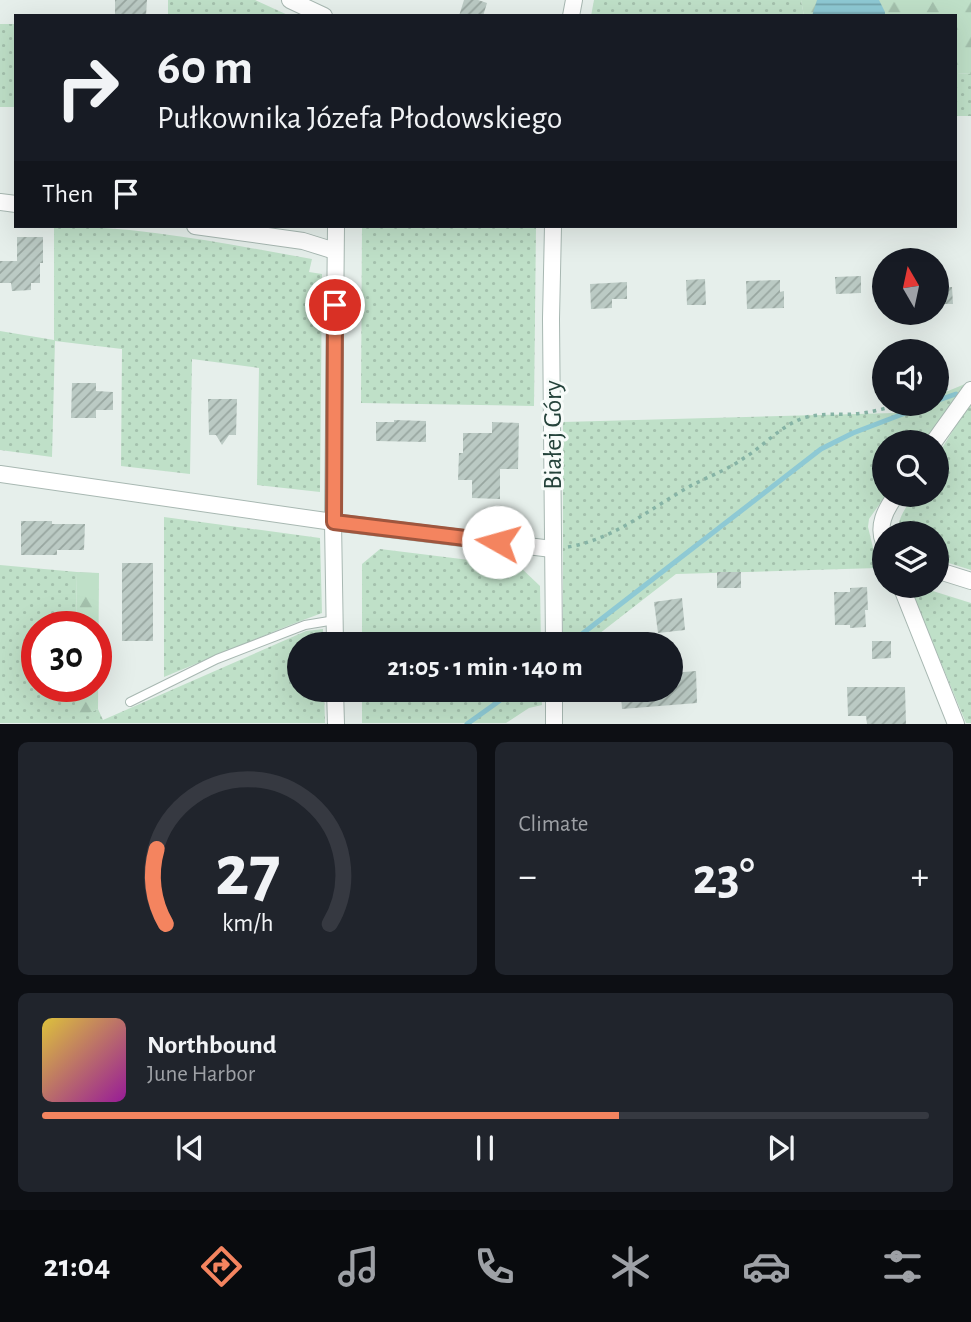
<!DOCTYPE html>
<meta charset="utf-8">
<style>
body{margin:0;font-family:"Alegreya Sans",sans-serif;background:#20242c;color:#f1f3f6;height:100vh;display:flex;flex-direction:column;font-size:26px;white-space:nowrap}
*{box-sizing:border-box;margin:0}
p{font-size:23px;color:#9ea1a6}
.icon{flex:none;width:38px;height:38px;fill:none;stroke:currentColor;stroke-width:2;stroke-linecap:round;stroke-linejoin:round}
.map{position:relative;height:724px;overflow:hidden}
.panel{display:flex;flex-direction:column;gap:18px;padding:18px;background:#0d0f14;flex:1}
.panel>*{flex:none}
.top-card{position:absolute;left:14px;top:14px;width:943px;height:214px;border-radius:0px;box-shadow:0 7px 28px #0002;background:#171b24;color:#f1f3f6;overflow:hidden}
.needle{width:46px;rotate:351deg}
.fabs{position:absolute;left:872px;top:248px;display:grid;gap:14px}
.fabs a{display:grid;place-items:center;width:77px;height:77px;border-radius:50%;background:#171b24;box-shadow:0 7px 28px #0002;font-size:35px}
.speed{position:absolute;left:21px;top:611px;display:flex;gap:14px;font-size:35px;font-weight:700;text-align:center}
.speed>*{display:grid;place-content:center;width:91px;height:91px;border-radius:50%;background:#171b24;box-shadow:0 7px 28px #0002;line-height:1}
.speed .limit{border:10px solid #d22;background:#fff;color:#111}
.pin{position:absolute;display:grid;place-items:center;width:60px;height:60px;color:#fff;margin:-30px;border:4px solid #fff;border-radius:50%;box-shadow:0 2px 7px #0007}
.me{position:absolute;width:77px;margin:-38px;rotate:277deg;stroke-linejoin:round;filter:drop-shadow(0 0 5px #0008)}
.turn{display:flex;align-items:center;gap:24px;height:147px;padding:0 28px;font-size:32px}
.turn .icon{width:91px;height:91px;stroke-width:2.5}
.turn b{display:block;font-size:49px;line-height:60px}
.then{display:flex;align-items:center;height:66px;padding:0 28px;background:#0003;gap:14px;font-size:26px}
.big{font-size:52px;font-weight:700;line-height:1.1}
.panel .card{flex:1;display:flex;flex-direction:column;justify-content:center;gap:10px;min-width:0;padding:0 24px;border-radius:10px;background:#20242c}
.panel .dial{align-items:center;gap:0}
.dial svg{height:182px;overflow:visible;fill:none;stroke:#363941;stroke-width:7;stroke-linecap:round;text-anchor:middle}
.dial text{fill:#f1f3f6;stroke:none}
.song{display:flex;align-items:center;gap:21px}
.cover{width:84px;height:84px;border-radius:10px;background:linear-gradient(135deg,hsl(50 70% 55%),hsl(300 70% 35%))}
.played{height:7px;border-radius:4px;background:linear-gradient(90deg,#f4845f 65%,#363941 65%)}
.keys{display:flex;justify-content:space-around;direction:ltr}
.heat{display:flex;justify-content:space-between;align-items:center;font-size:38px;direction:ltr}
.panel .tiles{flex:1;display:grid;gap:18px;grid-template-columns:1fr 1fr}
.card:last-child{grid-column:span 2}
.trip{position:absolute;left:287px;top:632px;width:396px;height:70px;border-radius:35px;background:#171b24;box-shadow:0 7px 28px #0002;font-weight:700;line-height:70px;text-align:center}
.tab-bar{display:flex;height:112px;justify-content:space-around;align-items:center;background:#090b0e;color:#9ea1a6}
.tab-bar .icon{width:49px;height:49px}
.tab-bar .active{color:#f4845f}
.tab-bar b{font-size:32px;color:#f1f3f6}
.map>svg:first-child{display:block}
</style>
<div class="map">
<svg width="971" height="724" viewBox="0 0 971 724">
<defs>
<pattern id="green-dots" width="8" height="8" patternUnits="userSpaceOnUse" patternTransform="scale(1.75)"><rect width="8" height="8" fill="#bfe0c8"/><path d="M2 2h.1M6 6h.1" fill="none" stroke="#a4c1ad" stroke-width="1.8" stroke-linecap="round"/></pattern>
<pattern id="forest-firs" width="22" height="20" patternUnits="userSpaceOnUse" patternTransform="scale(1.75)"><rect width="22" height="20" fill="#bfe0c8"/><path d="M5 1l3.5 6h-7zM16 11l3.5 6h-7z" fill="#a4c1ad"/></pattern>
<pattern id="water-rules" width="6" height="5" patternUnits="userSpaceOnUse" patternTransform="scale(1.75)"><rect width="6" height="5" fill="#8ec9d4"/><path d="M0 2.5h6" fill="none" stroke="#74a5ad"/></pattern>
<pattern id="building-hatch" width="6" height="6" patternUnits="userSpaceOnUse" patternTransform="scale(1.75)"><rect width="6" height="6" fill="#bbcac4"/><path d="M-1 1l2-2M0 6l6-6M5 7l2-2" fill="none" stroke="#98a6a0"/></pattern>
</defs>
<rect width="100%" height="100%" fill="#e6efeb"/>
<g fill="url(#green-dots)">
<polygon points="168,0 255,0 290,16 168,16"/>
<polygon points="594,0 801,0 804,16 591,16"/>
<rect x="0" y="24" width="16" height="83"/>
<polygon points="956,73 971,74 971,116 956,116"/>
<path d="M54,226C140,226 227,244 312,259L309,272L322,274L320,492L257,485L259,368L192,359L190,474L121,466L122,349L55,341L52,457L0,450V331L54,340Z"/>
<polygon points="362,226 536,226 534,406 361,403"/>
<polygon points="965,384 923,443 884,443 884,495 886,495 869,519 868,527 878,568 676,574 586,644 563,644 563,422 894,413 915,404 936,404 936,396"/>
<path d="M971,401V570L936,559V534H899C896,519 906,508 914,495H936V458Z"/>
<polygon points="164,517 320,538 322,613 290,625 164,677"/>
<polygon points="380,549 519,566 540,586 541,644 362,644 362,564"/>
<polygon points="0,565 77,572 76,626 37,626 37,686 75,686 75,719 98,709 103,720 306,631 323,629 323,644 299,644 299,690 324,690 325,723 0,723"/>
<polygon points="909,586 917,586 971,603 971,723 966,723"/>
<polygon points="362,690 541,690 542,705 529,708 506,723 362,723"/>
</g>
<g fill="url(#forest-firs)">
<polygon points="801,0 971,0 971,74 956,73 956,16 804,16"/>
<polygon points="77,572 99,573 98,709 75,720 75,686 96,686 96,626 76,626"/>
</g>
<polygon fill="url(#water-rules)" points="817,0 879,0 885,12 885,16 812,16"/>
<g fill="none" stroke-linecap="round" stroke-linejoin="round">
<g stroke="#8ec9d4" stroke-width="5">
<polyline points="936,401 956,394"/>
<polyline points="569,644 821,449 853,433 929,404"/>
<polyline points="467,724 495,704 513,690"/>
</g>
</g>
<g fill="url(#building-hatch)">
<polygon points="115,0 147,0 146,16 115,16"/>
<polygon points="464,0 478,0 487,3 483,16 459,16"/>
<polygon points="17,237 43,237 43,263 40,263 40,283 31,283 31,290 12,291 11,283 0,283 0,261 17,261"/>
<polygon points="861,276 861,293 836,294 835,277"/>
<polygon points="705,279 706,305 687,305 686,280"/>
<polygon points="780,280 780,292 784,291 784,308 747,309 746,281"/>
<polygon points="627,282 627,299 612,299 612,308 591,309 590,284"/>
<polygon points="936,287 952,287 953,304 936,304"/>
<polygon points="72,383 96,383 96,391 113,392 113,410 96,410 96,418 71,418"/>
<polygon points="208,399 237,399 236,435 229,435 222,445 216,435 209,435"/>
<polygon points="394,420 426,421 426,442 376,441 376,422 394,422"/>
<polygon points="492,422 519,423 518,469 500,469 500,499 472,498 472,480 458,480 459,453 463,453 463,433 492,433"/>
<polygon points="21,521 52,521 52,524 85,524 84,550 57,550 57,555 21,555"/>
<rect x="122" y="563" width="31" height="78"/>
<rect x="717" y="572" width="24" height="16"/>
<polygon points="867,587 868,610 865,610 866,627 850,628 850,625 835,625 834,592 850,592 850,588"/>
<polygon points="682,598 685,630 658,633 654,602"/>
<polygon points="872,641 891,641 891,658 872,659"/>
<polygon points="696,671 697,703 622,709 621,695 647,692 647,690 670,690 670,676 684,672"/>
<polygon points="847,687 905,687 906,724 867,724 866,716 848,716"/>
</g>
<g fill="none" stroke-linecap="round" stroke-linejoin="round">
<defs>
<polyline id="service" points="130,702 217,659 305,625 335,620"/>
<g id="minor">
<polyline points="290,0 324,16"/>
<polyline points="571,16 574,0"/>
<polyline points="0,202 16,204"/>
<polyline points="195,226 303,241 335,251"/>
<polyline points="553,226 551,319 554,644"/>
<polyline points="933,443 971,390"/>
<polyline points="0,474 333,522 552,549"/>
<path d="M884,543C877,526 885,510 896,495"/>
<polyline points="936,570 971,581"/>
<polyline points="901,586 956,724"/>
<polyline points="335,644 333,522 336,226"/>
<polyline points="335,690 336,724"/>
<polyline points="554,690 554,724"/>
</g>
</defs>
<use href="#service" stroke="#a8b8b2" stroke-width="10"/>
<use href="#minor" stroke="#a8b8b2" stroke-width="18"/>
<g stroke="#86b3a5" stroke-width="3.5" stroke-dasharray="3.5 5" stroke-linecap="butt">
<polyline points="936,392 951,387"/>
<path d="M568,547C614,539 648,510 687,488C706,477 726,471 744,458C762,447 777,430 796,421C814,412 836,415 854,414C870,413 886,408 901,404"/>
</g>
<use href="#service" stroke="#fff" stroke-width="8"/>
<use href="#minor" stroke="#fff" stroke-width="16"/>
</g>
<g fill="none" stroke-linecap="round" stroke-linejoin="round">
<defs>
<polyline id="route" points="335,305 334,522 498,542"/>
</defs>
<use href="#route" stroke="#9f563e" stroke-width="18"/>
<use href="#route" stroke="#f4845f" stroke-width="12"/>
</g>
<g text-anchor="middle" stroke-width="6" stroke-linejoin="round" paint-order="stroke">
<g font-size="26" fill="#24423a" stroke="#f7fbf9">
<text transform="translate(552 435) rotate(-90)" y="9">Białej Góry</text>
</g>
</g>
</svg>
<div class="fabs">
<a><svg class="needle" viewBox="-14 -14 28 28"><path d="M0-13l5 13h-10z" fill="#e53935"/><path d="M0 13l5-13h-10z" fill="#9ea1a6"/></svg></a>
<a><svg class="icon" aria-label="sound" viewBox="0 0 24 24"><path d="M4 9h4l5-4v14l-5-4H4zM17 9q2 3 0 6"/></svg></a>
<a><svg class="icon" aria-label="search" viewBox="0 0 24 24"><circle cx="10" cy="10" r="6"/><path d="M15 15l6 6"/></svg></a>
<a><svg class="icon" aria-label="layers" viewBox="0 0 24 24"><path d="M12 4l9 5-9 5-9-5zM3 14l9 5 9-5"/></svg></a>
</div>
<div class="speed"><div class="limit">30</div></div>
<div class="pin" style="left:335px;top:305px;background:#d93025"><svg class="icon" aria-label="arrive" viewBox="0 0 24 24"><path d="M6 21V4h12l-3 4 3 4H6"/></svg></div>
<svg class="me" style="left:498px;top:542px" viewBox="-20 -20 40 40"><circle r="19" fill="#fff"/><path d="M0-13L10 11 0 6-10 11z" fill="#f4845f"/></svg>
<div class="trip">21:05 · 1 min · 140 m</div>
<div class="top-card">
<div class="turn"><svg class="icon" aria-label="right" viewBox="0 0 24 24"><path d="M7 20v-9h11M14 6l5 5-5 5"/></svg><div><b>60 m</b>Pułkownika Józefa Płodowskiego</div></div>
<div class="then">Then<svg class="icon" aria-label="arrive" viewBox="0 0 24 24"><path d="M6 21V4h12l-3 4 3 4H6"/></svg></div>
</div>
</div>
<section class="panel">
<div class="tiles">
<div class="card dial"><svg viewBox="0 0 100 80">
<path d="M14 69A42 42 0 1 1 86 69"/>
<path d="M14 69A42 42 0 0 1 10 36" stroke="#f4845f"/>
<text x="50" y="56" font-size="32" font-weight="700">27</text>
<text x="50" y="72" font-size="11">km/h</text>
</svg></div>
<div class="card"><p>Climate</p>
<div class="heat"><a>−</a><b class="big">23°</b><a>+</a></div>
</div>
<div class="card">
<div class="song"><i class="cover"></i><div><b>Northbound</b><p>June Harbor</p></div></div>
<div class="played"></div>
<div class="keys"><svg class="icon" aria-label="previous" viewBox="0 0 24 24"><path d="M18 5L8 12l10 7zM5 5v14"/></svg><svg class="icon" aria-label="pause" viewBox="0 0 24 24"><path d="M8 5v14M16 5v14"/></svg><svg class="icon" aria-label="next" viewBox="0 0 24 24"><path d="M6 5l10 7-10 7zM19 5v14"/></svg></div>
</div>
</div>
</section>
<nav class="tab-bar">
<b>21:04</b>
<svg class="icon active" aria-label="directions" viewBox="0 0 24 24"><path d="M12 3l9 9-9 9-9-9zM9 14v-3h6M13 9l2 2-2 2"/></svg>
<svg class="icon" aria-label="music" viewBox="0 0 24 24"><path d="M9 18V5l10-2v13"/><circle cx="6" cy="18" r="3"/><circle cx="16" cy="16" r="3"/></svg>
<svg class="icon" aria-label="phone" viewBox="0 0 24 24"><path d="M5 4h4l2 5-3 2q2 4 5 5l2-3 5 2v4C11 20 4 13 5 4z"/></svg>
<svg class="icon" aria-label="climate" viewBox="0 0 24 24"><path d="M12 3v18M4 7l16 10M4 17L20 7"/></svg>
<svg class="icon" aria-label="car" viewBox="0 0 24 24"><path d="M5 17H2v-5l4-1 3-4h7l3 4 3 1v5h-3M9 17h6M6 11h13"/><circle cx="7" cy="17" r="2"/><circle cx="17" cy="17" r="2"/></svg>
<svg class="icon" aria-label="filters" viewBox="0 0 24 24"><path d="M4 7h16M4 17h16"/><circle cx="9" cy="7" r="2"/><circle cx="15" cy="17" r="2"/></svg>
</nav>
